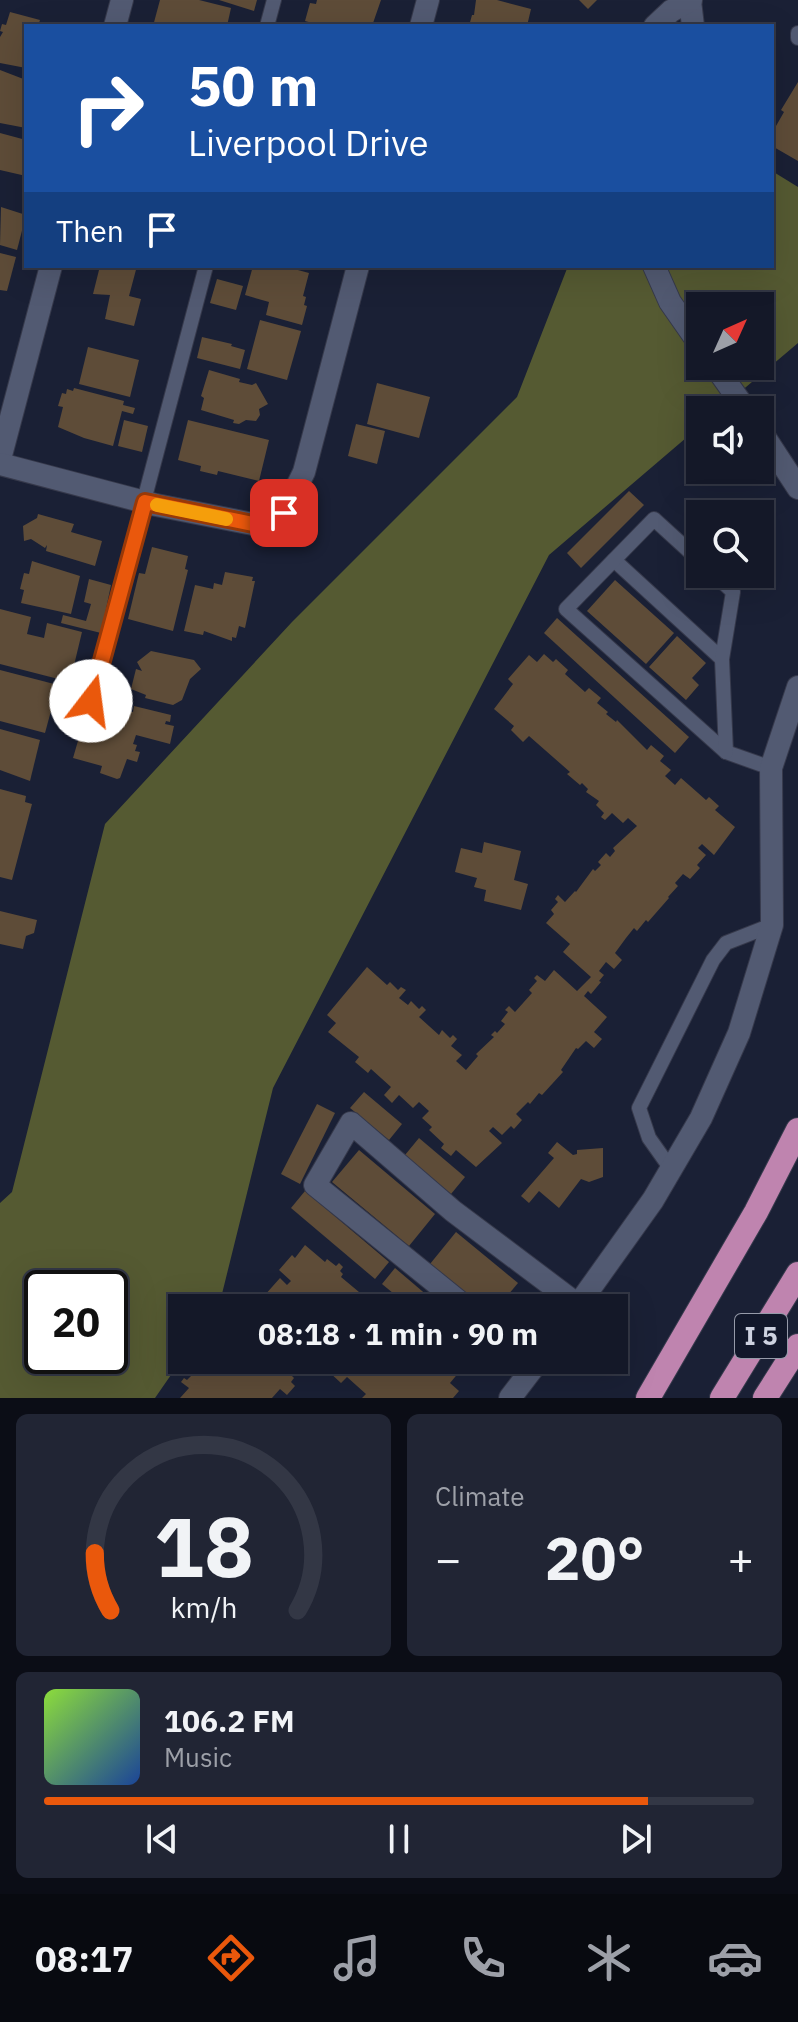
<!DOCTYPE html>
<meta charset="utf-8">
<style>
body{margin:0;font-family:"IBM Plex Sans",sans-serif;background:#212534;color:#f1f3f6;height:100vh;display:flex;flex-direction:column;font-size:30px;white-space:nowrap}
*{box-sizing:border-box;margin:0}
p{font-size:26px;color:#9da0a8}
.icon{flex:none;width:44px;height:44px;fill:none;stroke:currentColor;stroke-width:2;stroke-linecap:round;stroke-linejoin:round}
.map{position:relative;height:1398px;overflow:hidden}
.side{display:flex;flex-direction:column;gap:16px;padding:16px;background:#0b0d16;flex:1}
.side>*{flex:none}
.guide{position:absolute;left:24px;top:24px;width:750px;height:244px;border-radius:0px;box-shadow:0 8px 32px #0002,0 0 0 2px #333745;background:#1a4fa0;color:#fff;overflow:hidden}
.needle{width:52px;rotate:45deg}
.buttons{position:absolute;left:686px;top:292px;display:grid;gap:16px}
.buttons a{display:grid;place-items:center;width:88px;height:88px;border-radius:0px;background:#141828;box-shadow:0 8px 32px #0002,0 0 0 2px #333745;font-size:40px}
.speed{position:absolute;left:24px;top:1270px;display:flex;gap:16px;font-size:40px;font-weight:700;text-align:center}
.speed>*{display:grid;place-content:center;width:104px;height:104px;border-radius:50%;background:#141828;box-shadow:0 8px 32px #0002,0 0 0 2px #333745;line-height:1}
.speed .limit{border:4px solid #111;border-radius:12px;background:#fff;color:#111}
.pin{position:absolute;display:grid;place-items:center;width:68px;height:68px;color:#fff;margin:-34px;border-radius:16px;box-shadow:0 4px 12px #0006}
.me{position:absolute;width:88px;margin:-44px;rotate:15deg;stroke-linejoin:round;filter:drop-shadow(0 0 6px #0008)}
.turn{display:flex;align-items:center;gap:28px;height:168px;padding:0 32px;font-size:36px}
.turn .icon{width:104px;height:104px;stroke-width:2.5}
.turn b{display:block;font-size:56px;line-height:68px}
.then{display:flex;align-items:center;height:76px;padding:0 32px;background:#0003;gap:16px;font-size:30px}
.big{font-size:60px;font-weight:700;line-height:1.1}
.side .card{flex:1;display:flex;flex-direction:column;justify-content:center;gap:12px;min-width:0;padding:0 28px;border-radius:12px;background:#212534}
.side .dial{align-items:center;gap:0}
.dial svg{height:208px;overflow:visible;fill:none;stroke:#333745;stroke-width:7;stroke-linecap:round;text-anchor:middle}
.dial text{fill:#f1f3f6;stroke:none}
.song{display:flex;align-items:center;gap:24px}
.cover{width:96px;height:96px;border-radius:12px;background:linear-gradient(135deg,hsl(90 70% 55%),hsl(220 70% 35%))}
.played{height:8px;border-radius:4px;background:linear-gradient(90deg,#ea580c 85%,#333745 85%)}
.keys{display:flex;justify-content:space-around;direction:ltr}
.heat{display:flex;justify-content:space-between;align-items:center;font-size:44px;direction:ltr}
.side .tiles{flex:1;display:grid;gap:16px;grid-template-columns:1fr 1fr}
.card:last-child{grid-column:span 2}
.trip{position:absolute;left:168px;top:1294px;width:460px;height:80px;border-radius:0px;background:#141828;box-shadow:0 8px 32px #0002,0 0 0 2px #333745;font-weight:700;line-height:80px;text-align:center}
.dock{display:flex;height:128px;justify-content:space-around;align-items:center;background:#080a10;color:#9da0a8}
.dock .icon{width:56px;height:56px}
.dock .current{color:#ea580c}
.dock b{font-size:36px;color:#f1f3f6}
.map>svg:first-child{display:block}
</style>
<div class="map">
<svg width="798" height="1398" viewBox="0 0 798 1398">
<rect width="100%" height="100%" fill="#1a2035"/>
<path fill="#555a32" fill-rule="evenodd" d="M772,171L798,187V343L719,410H700V426L549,555L273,1088L219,1306L182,1308V1359L155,1398H0V1203L12,1192L105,824L292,622L517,397L568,266H772ZM700,306H760V366H700ZM42,1288H110V1356H42Z"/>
<g fill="#5e4c38">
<polygon points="160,0 199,0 231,8 227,26 153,26"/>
<polygon points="219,0 257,0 254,11"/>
<polygon points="317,0 381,0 372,26 323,26 305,21 310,3 316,4"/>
<polygon points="476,0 497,0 531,9 527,26 469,26 472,15 474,15"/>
<polygon points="579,0 597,0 588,9"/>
<polygon points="10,12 40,20 39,23 45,25 26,26 26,68 0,63 0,37 3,32 0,31 2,24 6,25"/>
<polygon points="0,70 26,80 26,128 0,123"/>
<polygon points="798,82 798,161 772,146 772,133 784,112 781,110"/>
<polygon points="0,133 26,140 26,176 0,170"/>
<polygon points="1,207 26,215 17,250 0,245"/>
<polygon points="0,253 16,257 7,291 0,290"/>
<polygon points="100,266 137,266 129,296 141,299 134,326 105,319 110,295 93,294"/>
<polygon points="253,266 283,266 309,273 303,296 306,297 304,305 307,306 302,325 266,315 269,302 245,295"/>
<polygon points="217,279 243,286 236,310 210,303"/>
<polygon points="260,320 301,331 287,380 247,369"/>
<polygon points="202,337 232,344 231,346 245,350 240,369 197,358"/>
<polygon points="88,347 139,360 130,397 79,384"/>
<polygon points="209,370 240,379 239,382 252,385 256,383 268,404 259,409 260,415 256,421 246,420 239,424 233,423 234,420 201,410 204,398 201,396"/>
<polygon points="377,383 430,397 419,438 367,424"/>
<polygon points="74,388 124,401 123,405 135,408 133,414 122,411 113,446 84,438 58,427 63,407 58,406 62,393 66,394 67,389 73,391"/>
<polygon points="124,420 148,426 142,452 118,446"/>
<polygon points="188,420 269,440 259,481 218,471 217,475 200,471 201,466 178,460"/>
<polygon points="356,424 385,431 377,464 348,456"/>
<polygon points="629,491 644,505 581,568 567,553"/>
<polygon points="38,514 74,524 71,532 102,541 95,566 46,551 47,545 45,548 31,539 24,541 23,526 37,518"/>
<polygon points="152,547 188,556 185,569 188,570 173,631 128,619 139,573 145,574"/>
<polygon points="32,561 80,576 71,614 21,603 24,590 20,589 24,573 29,574"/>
<polygon points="225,572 253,577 252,581 255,581 245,628 239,626 236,638 232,637 232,641 204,631 203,635 184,631 195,585 213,589 214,583 222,585"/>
<polygon points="89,579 111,585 101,633 61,623 63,615 86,621 91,604 84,602"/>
<polygon points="615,580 674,633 646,664 587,611"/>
<polygon points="0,609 31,617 27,634 44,638 47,623 82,632 70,682 0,664"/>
<polygon points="557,618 689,737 675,753 544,633"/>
<polygon points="677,636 706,663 692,678 699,685 686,700 649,667"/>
<polygon points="151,651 194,660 201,669 190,679 182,700 173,705 145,698 146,695 131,689 136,669 142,671 137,662"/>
<polygon points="544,654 553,662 556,659 568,670 565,674 585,692 589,688 601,698 597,703 608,712 606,714 616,722 617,720 647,750 651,745 664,756 660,761 671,770 665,776 675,785 681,778 706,800 709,797 719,806 715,810 735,827 714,855 702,844 698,848 706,855 697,865 700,868 690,879 683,874 675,883 678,886 668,897 669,898 648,922 646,920 637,931 634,928 626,938 615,953 622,960 614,969 606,962 599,971 604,975 599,981 601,982 591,994 588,991 584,996 607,1017 594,1032 602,1039 594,1048 586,1041 578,1049 576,1048 561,1070 563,1072 542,1095 539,1093 530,1104 528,1102 516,1114 522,1120 514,1129 511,1126 502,1135 493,1127 489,1131 502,1143 476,1167 456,1150 451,1156 441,1148 444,1144 429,1130 432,1127 422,1118 429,1111 419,1102 413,1108 399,1095 392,1103 384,1095 391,1087 371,1069 368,1073 355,1062 359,1057 328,1032 336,1023 327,1015 367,967 387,985 390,982 398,990 401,987 406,990 399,998 408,1005 411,1001 419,1009 422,1006 426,1010 419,1017 439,1035 442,1030 450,1038 453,1035 457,1039 451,1046 462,1055 456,1061 466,1070 478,1056 476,1054 494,1037 491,1035 495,1031 497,1033 505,1024 501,1021 508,1012 505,1010 509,1006 515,1012 532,993 529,990 537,981 534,978 537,975 545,981 554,970 577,991 591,977 563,952 570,944 546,923 554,914 551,910 558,902 555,899 558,895 565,902 575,891 576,892 593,869 595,871 601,865 598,862 606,853 610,857 615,851 613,848 637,826 628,818 623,823 612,813 605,820 601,817 604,813 596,805 599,801 586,792 588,789 582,783 580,785 567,774 570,772 529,736 523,742 511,730 514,726 494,709 513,684 508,679 529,655 537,662"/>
<polygon points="0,670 58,685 45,733 0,721"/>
<polygon points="134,706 171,715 170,722 166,721 165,724 174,726 170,744 136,735 133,744 137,745 135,751 140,752 137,762 127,759 120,778 117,779 100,773 102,766 73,758 80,734 101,740 102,727 110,730 113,709 133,712"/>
<polygon points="0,729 40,740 30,781 0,770"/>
<polygon points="0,789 26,796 25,802 32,804 12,880 0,877"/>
<polygon points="484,842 521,851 514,880 528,884 521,910 484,901 486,890 474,887 477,878 455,872 461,848 482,853"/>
<polygon points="0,911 37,920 34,933 26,936 23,949 0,944"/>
<polygon points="364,1092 402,1124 389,1140 350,1108"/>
<polygon points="317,1104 335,1113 300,1184 281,1174"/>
<polygon points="419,1138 465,1177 451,1194 405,1155"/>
<polygon points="557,1142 573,1155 577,1154 577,1150 603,1148 603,1177 589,1182 581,1179 559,1208 539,1191 529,1203 521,1196 554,1158 548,1153"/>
<polygon points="359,1150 435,1214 409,1246 332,1182"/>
<polygon points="305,1191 389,1262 375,1279 291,1208"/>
<polygon points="456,1232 518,1283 497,1308 484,1308 430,1264"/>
<polygon points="305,1245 325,1262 327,1259 336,1266 339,1263 343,1267 340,1271 343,1274 341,1277 359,1292 353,1300 362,1308 256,1308 261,1301 258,1299 262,1294 264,1296 280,1278 287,1285 291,1281 279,1270 292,1255 295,1258"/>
<polygon points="395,1268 442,1308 411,1308 382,1284"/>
<polygon points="212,1360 306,1360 290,1374 294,1378 291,1382 295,1386 287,1395 280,1389 272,1398 180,1398 189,1388 181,1382 184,1378 187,1380 195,1372 199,1376"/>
<polygon points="326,1360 439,1360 444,1365 447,1360 460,1371 450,1383 459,1391 453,1398 362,1398 366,1394 347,1377 341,1383 328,1371 333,1366"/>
</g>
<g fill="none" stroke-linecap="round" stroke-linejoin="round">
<defs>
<g id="service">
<polyline points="267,26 274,0"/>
<polyline points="798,33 798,38"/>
<polyline points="614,560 722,659"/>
<polyline points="700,561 654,519 566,609 726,752 771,768"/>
<polyline points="714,574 733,592 722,659 726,752"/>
<polyline points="91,701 206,266"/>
<polyline points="671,1169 649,1138 639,1108 713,960 726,943 772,925"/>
</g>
<g id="minor">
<polyline points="690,1 693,26"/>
<polyline points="115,26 122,0"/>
<polyline points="655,26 671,11 691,0"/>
<polyline points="654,266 670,302 700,345"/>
<polyline points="715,366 746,410"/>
<polyline points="760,430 798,488"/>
<polyline points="0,459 51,266"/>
<polyline points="467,1308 315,1185 351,1123 453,1211 578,1305"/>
<polyline points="576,1308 653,1200 701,1118 739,1033 772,925 771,768 798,687"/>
<polyline points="510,1398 539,1360"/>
</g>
<g id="tertiary">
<polyline points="421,26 428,0"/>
<polyline points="0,464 156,505 258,525 284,513 304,472 358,266"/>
</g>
<g id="motorway">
<polyline points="648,1398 756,1212 798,1130"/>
<polyline points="722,1398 798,1274"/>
<polyline points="765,1398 798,1346"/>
</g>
</defs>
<use href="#service" stroke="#36394b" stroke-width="16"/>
<use href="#minor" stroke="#36394b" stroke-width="24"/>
<use href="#tertiary" stroke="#36394b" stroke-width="24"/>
<use href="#motorway" stroke="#36394b" stroke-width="26"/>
<use href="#service" stroke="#525a72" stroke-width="14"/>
<use href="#minor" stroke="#525a72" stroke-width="22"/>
<use href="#tertiary" stroke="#525a72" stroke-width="22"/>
<use href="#motorway" stroke="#bf84af" stroke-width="24"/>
</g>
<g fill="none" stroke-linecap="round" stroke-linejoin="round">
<defs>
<polyline id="route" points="91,701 145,502 258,525 284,513"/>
</defs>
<use href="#route" stroke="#983908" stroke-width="20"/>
<use href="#route" stroke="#ea580c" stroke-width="14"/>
<polyline stroke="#f59e0b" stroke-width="14" points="157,505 226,519"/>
</g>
<g text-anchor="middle" stroke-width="8" stroke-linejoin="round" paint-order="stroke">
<rect fill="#11172a" stroke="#959aa9" stroke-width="2" x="735" y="1314" width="52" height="44" rx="6"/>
<g font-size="26" font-weight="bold" fill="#cdd2e0">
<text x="761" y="1345">I 5</text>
</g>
</g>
</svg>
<div class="buttons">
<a><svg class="needle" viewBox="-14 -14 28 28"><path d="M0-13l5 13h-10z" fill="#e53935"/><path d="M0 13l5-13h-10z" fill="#9da0a8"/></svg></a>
<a><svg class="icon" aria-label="sound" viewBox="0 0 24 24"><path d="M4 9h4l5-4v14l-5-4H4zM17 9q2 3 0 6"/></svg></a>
<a><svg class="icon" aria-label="search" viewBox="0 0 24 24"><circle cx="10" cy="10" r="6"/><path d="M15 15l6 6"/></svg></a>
</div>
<div class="speed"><div class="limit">20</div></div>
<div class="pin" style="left:284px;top:513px;background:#d93025"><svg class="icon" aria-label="arrive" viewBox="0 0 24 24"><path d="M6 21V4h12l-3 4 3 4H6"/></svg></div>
<svg class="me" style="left:91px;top:701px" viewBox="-20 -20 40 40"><circle r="19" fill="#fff"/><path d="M0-13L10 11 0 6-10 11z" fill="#ea580c"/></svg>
<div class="trip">08:18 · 1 min · 90 m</div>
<div class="guide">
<div class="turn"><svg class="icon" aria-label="right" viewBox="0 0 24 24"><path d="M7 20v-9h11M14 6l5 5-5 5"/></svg><div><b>50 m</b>Liverpool Drive</div></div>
<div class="then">Then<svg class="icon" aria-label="arrive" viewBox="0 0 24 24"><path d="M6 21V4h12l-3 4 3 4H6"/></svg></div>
</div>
</div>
<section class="side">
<div class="tiles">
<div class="card dial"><svg viewBox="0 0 100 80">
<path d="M14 69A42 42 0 1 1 86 69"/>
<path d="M14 69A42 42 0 0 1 8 47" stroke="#ea580c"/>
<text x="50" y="56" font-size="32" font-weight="700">18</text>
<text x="50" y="72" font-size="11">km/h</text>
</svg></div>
<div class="card"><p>Climate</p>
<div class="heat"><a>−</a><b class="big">20°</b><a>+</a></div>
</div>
<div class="card">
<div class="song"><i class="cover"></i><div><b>106.2 FM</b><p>Music</p></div></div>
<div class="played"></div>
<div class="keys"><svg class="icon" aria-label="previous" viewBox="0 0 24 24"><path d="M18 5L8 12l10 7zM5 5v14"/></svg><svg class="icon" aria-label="pause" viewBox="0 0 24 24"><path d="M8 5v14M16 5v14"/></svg><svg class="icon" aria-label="next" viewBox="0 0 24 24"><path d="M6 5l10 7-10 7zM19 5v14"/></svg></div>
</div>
</div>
</section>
<nav class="dock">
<b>08:17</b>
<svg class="icon current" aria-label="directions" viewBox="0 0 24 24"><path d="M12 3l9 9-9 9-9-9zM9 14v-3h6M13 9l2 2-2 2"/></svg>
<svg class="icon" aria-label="music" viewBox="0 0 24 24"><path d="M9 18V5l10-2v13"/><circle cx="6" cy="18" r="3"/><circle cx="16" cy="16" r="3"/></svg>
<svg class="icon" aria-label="phone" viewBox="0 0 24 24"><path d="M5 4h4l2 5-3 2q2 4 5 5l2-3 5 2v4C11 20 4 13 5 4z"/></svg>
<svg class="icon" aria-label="climate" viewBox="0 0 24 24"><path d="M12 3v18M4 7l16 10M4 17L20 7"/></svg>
<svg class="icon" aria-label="car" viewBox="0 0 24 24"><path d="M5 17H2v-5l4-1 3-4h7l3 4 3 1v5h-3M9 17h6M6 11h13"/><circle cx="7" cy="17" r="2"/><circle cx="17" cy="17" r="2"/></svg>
</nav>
